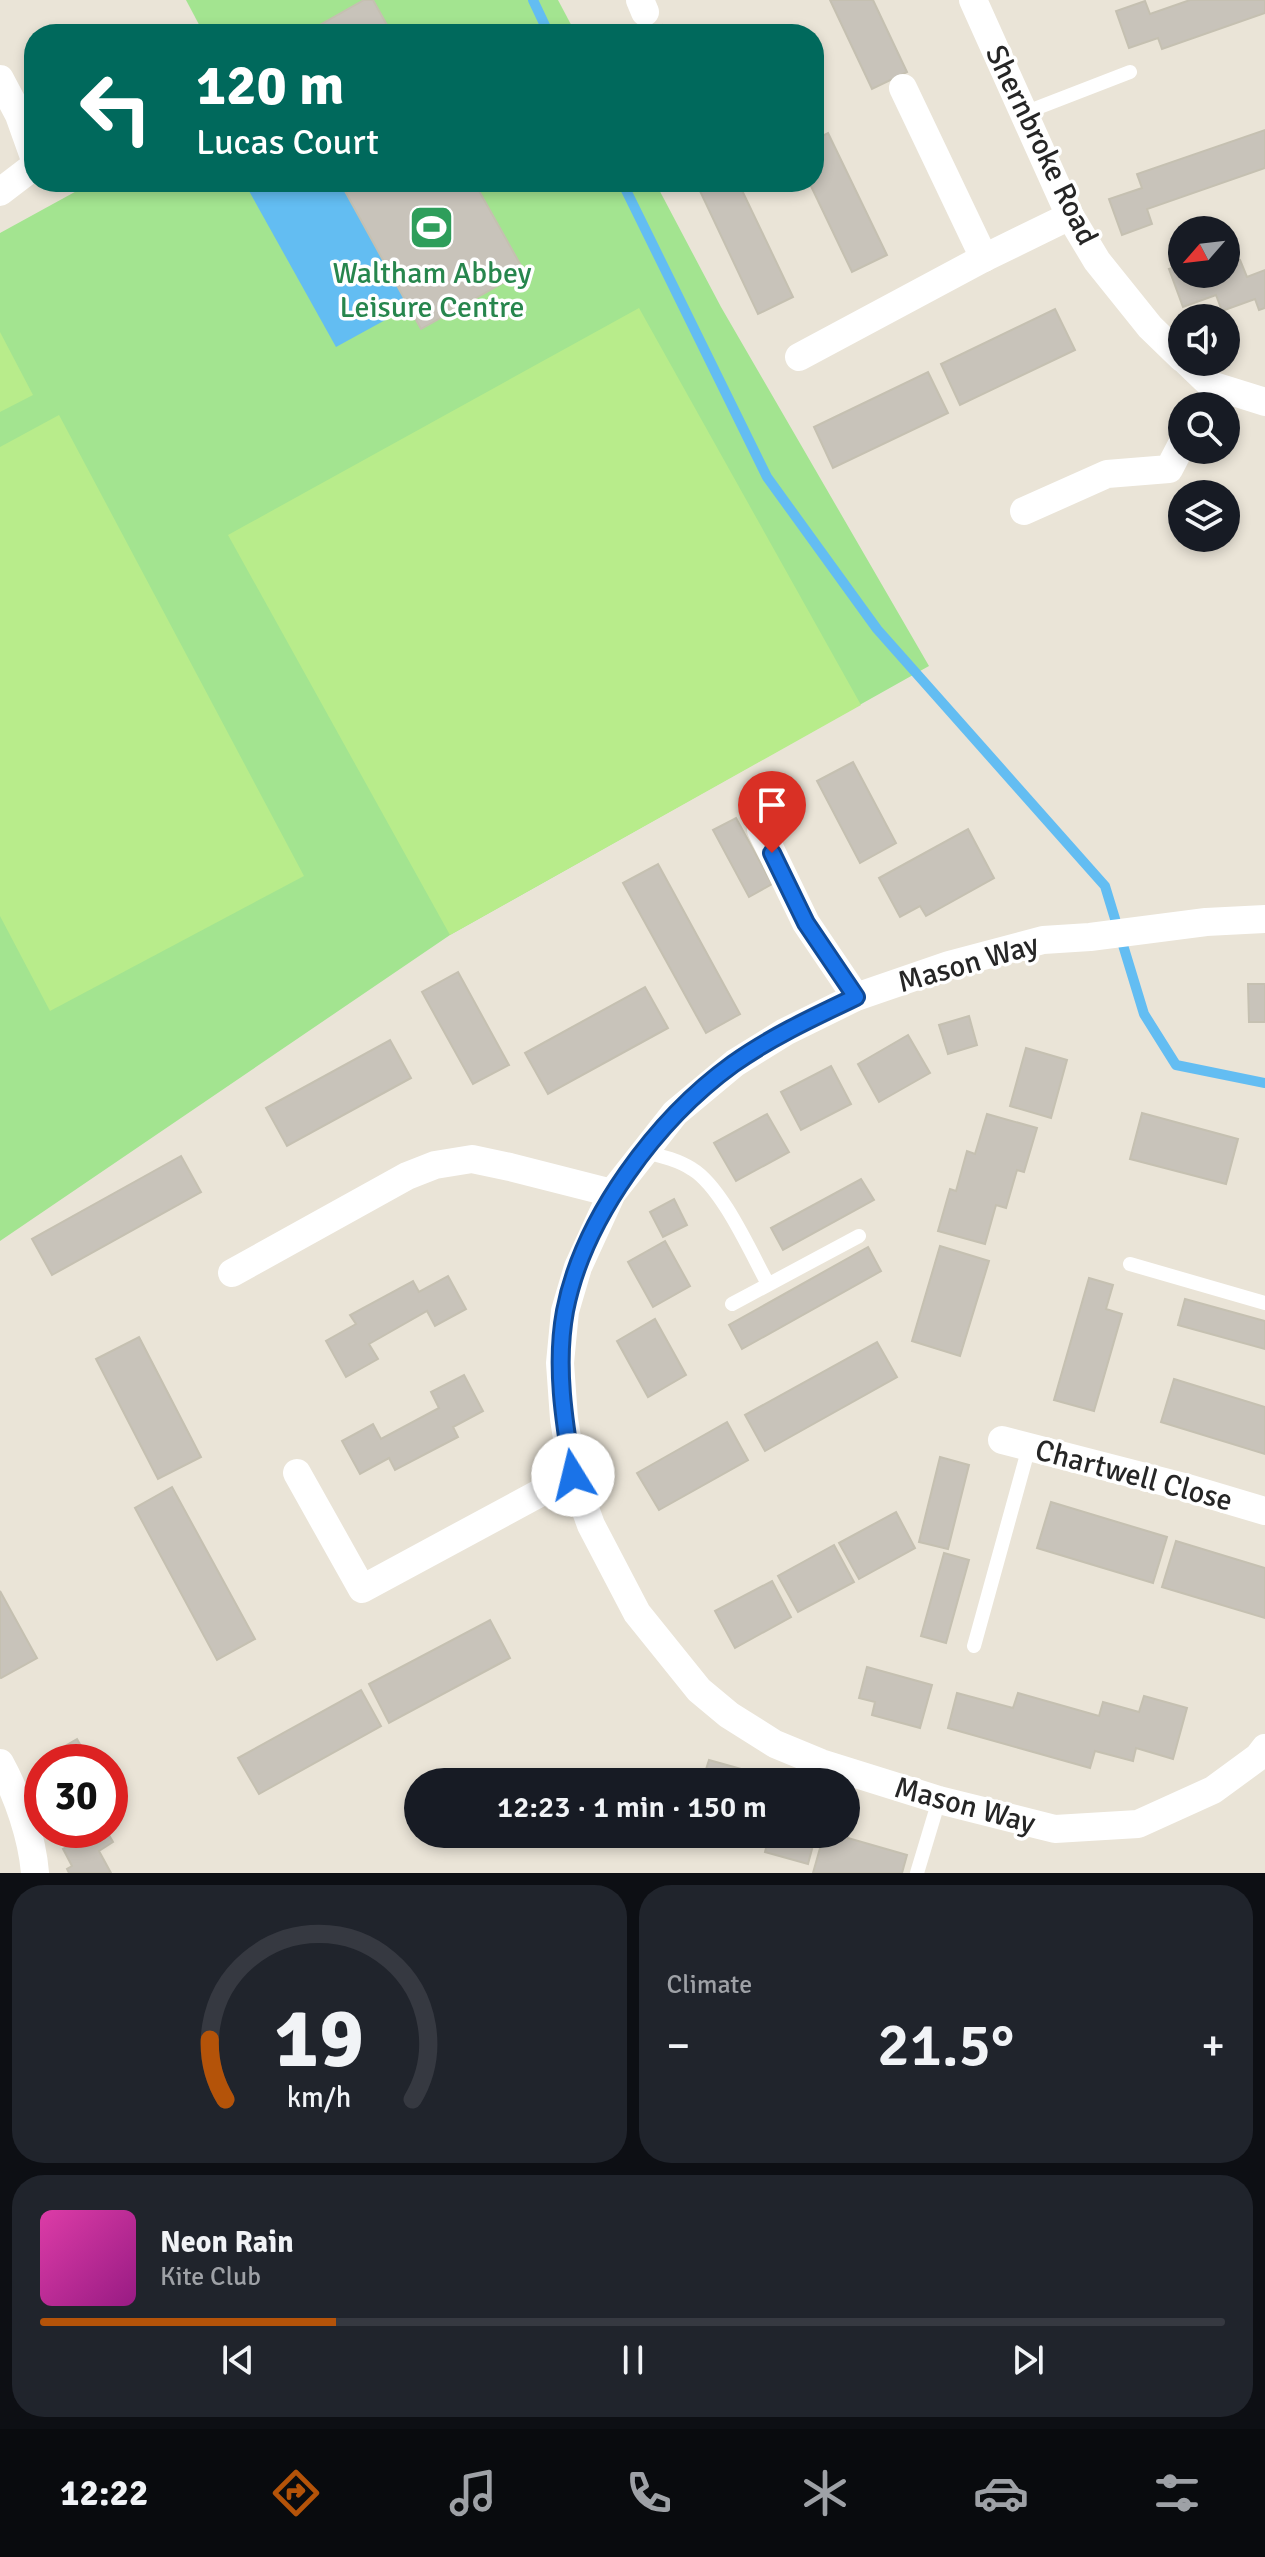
<!DOCTYPE html>
<meta charset="utf-8">
<style>
body{margin:0;font-family:Signika,sans-serif;background:#20242c;color:#f1f3f6;height:100vh;display:flex;flex-direction:column;font-size:30px;white-space:nowrap}
*{box-sizing:border-box;margin:0}
p{font-size:26px;color:#9ea1a6}
.icon{flex:none;width:44px;height:44px;fill:none;stroke:currentColor;stroke-width:2;stroke-linecap:round;stroke-linejoin:round}
.map{position:relative;height:1873px;overflow:hidden}
.sheet{display:flex;flex-direction:column;gap:12px;padding:12px;background:#0d0f14;flex:1}
.sheet>*{flex:none}
.top-card{position:absolute;left:24px;top:24px;width:800px;height:168px;border-radius:32px;box-shadow:0 4px 12px #0003;background:#00695c;color:#fff;overflow:hidden}
.needle{width:52px;rotate:242deg}
.buttons{position:absolute;left:1168px;top:216px;display:grid;gap:16px}
.buttons a{display:grid;place-items:center;width:72px;height:72px;border-radius:50%;background:#171b24;box-shadow:0 4px 12px #0003;font-size:40px}
.speed{position:absolute;left:24px;top:1744px;display:flex;gap:16px;font-size:40px;font-weight:700;text-align:center}
.speed>*{display:grid;place-content:center;width:104px;height:104px;border-radius:50%;background:#171b24;box-shadow:0 4px 12px #0003;line-height:1}
.speed .limit{border:12px solid #d22;background:#fff;color:#111}
.pin{position:absolute;display:grid;place-items:center;width:68px;height:68px;color:#fff;margin:-82px -34px;border-radius:50% 50% 50% 0;rotate:-45deg;box-shadow:0 0 8px #0007}
.pin .icon{rotate:45deg}
.me{position:absolute;width:88px;margin:-44px;rotate:351deg;stroke-linejoin:round;filter:drop-shadow(0 0 6px #0008)}
.turn{display:flex;align-items:center;gap:28px;height:168px;padding:0 40px;font-size:36px}
.turn .icon{width:104px;height:104px;stroke-width:2.5}
.turn b{display:block;font-size:56px;line-height:68px}
.big{font-size:60px;font-weight:600;line-height:1.1}
.sheet .tile{flex:1;display:flex;flex-direction:column;justify-content:center;gap:12px;min-width:0;padding:0 28px;border-radius:32px;background:#20242c}
.sheet .dial{align-items:center;gap:0}
.dial svg{height:208px;overflow:visible;fill:none;stroke:#363941;stroke-width:7;stroke-linecap:round;text-anchor:middle}
.dial text{fill:#f1f3f6;stroke:none}
.song{display:flex;align-items:center;gap:24px}
.cover{width:96px;height:96px;border-radius:12px;background:linear-gradient(135deg,hsl(320 70% 55%),hsl(310 70% 35%))}
.played{height:8px;border-radius:4px;background:linear-gradient(90deg,#b45309 25%,#363941 25%)}
.keys{display:flex;justify-content:space-around;direction:ltr}
.heat{display:flex;justify-content:space-between;align-items:center;font-size:44px;direction:ltr}
.sheet .tiles{flex:1;display:grid;gap:12px;grid-template-columns:1fr 1fr}
.tile:last-child{grid-column:span 2}
.trip{position:absolute;left:404px;top:1768px;width:456px;height:80px;border-radius:40px;background:#171b24;box-shadow:0 4px 12px #0003;font-weight:600;line-height:80px;text-align:center}
.tab-bar{display:flex;height:128px;justify-content:space-around;align-items:center;background:#090b0e;color:#9ea1a6}
.tab-bar .icon{width:56px;height:56px}
.tab-bar .selected{color:#b45309}
.tab-bar b{font-size:36px;color:#f1f3f6}
.map>svg:first-child{display:block}
</style>
<div class="map">
<svg width="1265" height="1873" viewBox="0 0 1265 1873">
<rect width="100%" height="100%" fill="#eae4d7"/>
<g fill="#a3e490">
<polygon points="186,0 558,0 576,34 204,34"/>
<polygon points="93,182 655,182 721,307 929,666 450,935 0,1241 0,233"/>
</g>
<g fill="#b8ec8b">
<polygon points="639,308 861,705 450,935 228,535"/>
<polygon points="0,332 33,395 0,412"/>
<polygon points="59,415 304,876 50,1011 0,916 0,447"/>
</g>
<polygon fill="#63bdf2" points="244,182 340,182 409,307 336,347"/>
<g fill="none" stroke-linecap="round" stroke-linejoin="round">
<g stroke="#63bdf2" stroke-width="10">
<polyline points="533,0 549,34"/>
<polyline points="622,182 767,477 877,629 1105,886 1144,1014 1176,1065 1265,1083"/>
</g>
</g>
<g fill="#c8c3ba" stroke="#c5c0b1" stroke-width="2">
<polygon points="364,0 373,0 392,34 304,34"/>
<polygon points="830,0 873,0 907,72 872,89"/>
<polygon points="1190,0 1265,0 1265,13 1162,49 1158,38 1129,48 1116,11 1145,1 1150,14"/>
<polygon points="662,25 666,34 643,34"/>
<polygon points="1265,130 1265,168 1147,209 1152,224 1122,235 1109,199 1142,188 1137,174"/>
<polygon points="828,133 887,255 852,272 809,182 814,182 814,140"/>
<polygon points="340,182 474,182 524,271 421,329"/>
<polygon points="719,182 738,182 793,297 758,314 700,191"/>
<polygon points="1240,260 1247,277 1265,270 1265,308 1259,310 1255,299 1222,311 1216,295 1183,307 1169,269 1182,265 1182,274 1226,274 1226,266"/>
<polygon points="1055,309 1075,350 960,405 941,364"/>
<polygon points="928,372 948,413 833,468 814,427"/>
<polygon points="853,762 896,843 860,863 817,781"/>
<polygon points="736,818 772,884 749,897 713,830"/>
<polygon points="968,829 994,878 926,916 920,906 900,917 879,878"/>
<polygon points="658,864 740,1014 706,1033 623,883"/>
<polygon points="458,972 509,1065 473,1084 422,992"/>
<polygon points="1248,984 1265,984 1265,1022 1249,1022"/>
<polygon points="645,987 668,1028 548,1094 525,1053"/>
<polygon points="969,1016 977,1045 948,1054 939,1025"/>
<polygon points="908,1035 930,1073 879,1102 858,1064"/>
<polygon points="390,1040 411,1078 287,1146 266,1108"/>
<polygon points="1026,1048 1067,1060 1051,1118 1010,1106"/>
<polygon points="831,1066 851,1104 801,1130 781,1092"/>
<polygon points="1142,1113 1238,1139 1226,1184 1130,1159"/>
<polygon points="767,1114 789,1152 736,1181 714,1143"/>
<polygon points="987,1114 1037,1128 1024,1172 1017,1170 1006,1208 996,1205 985,1244 938,1231 950,1189 956,1191 967,1151 975,1154"/>
<polygon points="181,1156 201,1192 52,1275 32,1239"/>
<polygon points="861,1179 874,1200 783,1250 771,1228"/>
<polygon points="674,1199 687,1225 663,1237 650,1212"/>
<polygon points="665,1241 690,1286 653,1307 628,1262"/>
<polygon points="940,1246 989,1261 960,1356 912,1341"/>
<polygon points="868,1247 881,1271 742,1349 729,1325"/>
<polygon points="448,1276 466,1309 435,1326 427,1311 369,1344 378,1359 346,1377 326,1341 356,1324 350,1315 413,1281 419,1292"/>
<polygon points="1089,1278 1113,1285 1106,1309 1122,1314 1094,1411 1054,1400"/>
<polygon points="1185,1299 1265,1321 1265,1349 1178,1325"/>
<polygon points="655,1319 686,1375 648,1397 617,1341"/>
<polygon points="139,1337 201,1457 158,1479 96,1359"/>
<polygon points="877,1342 897,1377 765,1451 745,1415"/>
<polygon points="464,1375 483,1411 453,1427 458,1437 395,1470 389,1458 360,1474 342,1441 373,1424 381,1439 439,1408 431,1392"/>
<polygon points="1174,1379 1265,1407 1265,1454 1161,1422"/>
<polygon points="727,1422 748,1460 659,1510 637,1473"/>
<polygon points="940,1457 969,1465 948,1549 919,1542"/>
<polygon points="172,1487 255,1639 217,1660 135,1508"/>
<polygon points="1051,1502 1167,1537 1153,1583 1037,1548"/>
<polygon points="896,1512 915,1548 859,1579 839,1543"/>
<polygon points="1176,1541 1265,1568 1265,1618 1162,1587"/>
<polygon points="834,1545 854,1582 798,1612 778,1576"/>
<polygon points="944,1553 969,1560 946,1643 921,1636"/>
<polygon points="772,1581 791,1617 735,1648 715,1611"/>
<polygon points="0,1591 37,1658 1,1678 0,1677"/>
<polygon points="490,1620 510,1658 389,1723 369,1684"/>
<polygon points="867,1667 932,1685 920,1728 872,1715 875,1702 859,1698"/>
<polygon points="361,1690 381,1726 259,1794 238,1758"/>
<polygon points="957,1693 1013,1708 1018,1693 1099,1716 1103,1702 1139,1712 1144,1696 1187,1708 1173,1759 1136,1748 1133,1761 1095,1751 1090,1768 948,1728"/>
<polygon points="77,1739 90,1762 42,1762 41,1760"/>
<polygon points="709,1760 741,1769 737,1782 702,1782"/>
<polygon points="62,1830 106,1830 113,1842 99,1851 111,1873 69,1873 67,1869 72,1866 63,1849 70,1845"/>
<polygon points="746,1834 816,1834 808,1864 765,1852 768,1840"/>
<polygon points="824,1834 834,1834 907,1855 902,1873 813,1873"/>
</g>
<g fill="none" stroke-linecap="round" stroke-linejoin="round">
<g stroke="#fff" stroke-width="14">
<polyline points="1024,113 1130,72"/>
<path d="M645,1152C661,1156 678,1160 692,1169C722,1187 751,1253 768,1284"/>
<polyline points="1130,1264 1265,1303"/>
<polyline points="732,1304 859,1236"/>
<polyline points="974,1646 1029,1447"/>
<polyline points="917,1873 939,1800"/>
</g>
<g stroke="#fff" stroke-width="28">
<polyline points="640,0 645,12"/>
<polyline points="973,0 1070,216 1097,261 1150,327 1182,358"/>
<polyline points="0,79 19,115 34,157"/>
<polyline points="903,88 984,258"/>
<polyline points="0,192 34,166"/>
<polyline points="799,357 984,258 1070,216"/>
<polyline points="1187,362 1211,385 1265,402"/>
<polyline points="1024,511 1107,474 1169,469 1182,444"/>
<polyline points="761,830 806,923 856,997"/>
<polyline points="1265,919 1206,922 1090,937 1043,940 949,965 856,997 785,1032 735,1063 675,1113 612,1193 578,1267 565,1311 560,1363 564,1419 573,1475 591,1525 637,1613 699,1690 729,1715 775,1744 821,1763 939,1800 1055,1829 1138,1824 1213,1790 1258,1757 1265,1748"/>
<polyline points="232,1273 407,1176 435,1165 472,1159 510,1167 612,1193"/>
<polyline points="1002,1440 1184,1487 1265,1511"/>
<polyline points="297,1473 362,1589 573,1475"/>
<path d="M0,1763C18,1796 32,1837 35,1873"/>
</g>
</g>
<g fill="none" stroke-linecap="round" stroke-linejoin="round">
<defs>
<path id="route" d="M573,1475C564,1421 555,1365 565,1311C583,1218 657,1119 733,1064C771,1037 814,1017 856,997L806,923L772,853"/>
</defs>
<use href="#route" stroke="#114b97" stroke-width="20"/>
<use href="#route" stroke="#1a73e8" stroke-width="14"/>
</g>
<defs>
<symbol id="stadium-square" viewBox="-11 -11 22 22"><rect x="-9" y="-9" width="18" height="18" rx="4" fill="#2e9e5b" stroke="#fff"/><path d="M0-5a6.5 5 0 1 0 0 10a6.5 5 0 1 0 0-10ZM-3.5-1.8h7v3.6h-7Z" fill="#fff"/></symbol>
</defs>
<g fill-rule="evenodd">
<use href="#stadium-square" x="406" y="202" width="51" height="51"/>
</g>
<g text-anchor="middle" stroke-width="7" stroke-linejoin="round" paint-order="stroke">
<g font-size="30" fill="#262626" stroke="#fff">
<text transform="translate(1042 145) rotate(64)" y="10">Shernbroke Road</text>
<text transform="translate(968 963) rotate(-16)" y="10">Mason Way</text>
<text transform="translate(1134 1475) rotate(15)" y="10">Chartwell Close</text>
<text transform="translate(965 1805) rotate(15)" y="10">Mason Way</text>
</g>
<g font-size="30" fill="#27864d" stroke="#fff">
<text x="432" y="283">Waltham Abbey<tspan x="432" dy="34">Leisure Centre</tspan></text>
</g>
</g>
</svg>
<div class="buttons">
<a><svg class="needle" viewBox="-14 -14 28 28"><path d="M0-13l5 13h-10z" fill="#e53935"/><path d="M0 13l5-13h-10z" fill="#9ea1a6"/></svg></a>
<a><svg class="icon" aria-label="sound" viewBox="0 0 24 24"><path d="M4 9h4l5-4v14l-5-4H4zM17 9q2 3 0 6"/></svg></a>
<a><svg class="icon" aria-label="search" viewBox="0 0 24 24"><circle cx="10" cy="10" r="6"/><path d="M15 15l6 6"/></svg></a>
<a><svg class="icon" aria-label="layers" viewBox="0 0 24 24"><path d="M12 4l9 5-9 5-9-5zM3 14l9 5 9-5"/></svg></a>
</div>
<div class="speed"><div class="limit">30</div></div>
<div class="pin" style="left:772px;top:853px;background:#d93025"><svg class="icon" aria-label="arrive" viewBox="0 0 24 24"><path d="M6 21V4h12l-3 4 3 4H6"/></svg></div>
<svg class="me" style="left:573px;top:1475px" viewBox="-20 -20 40 40"><circle r="19" fill="#fff"/><path d="M0-13L10 11 0 6-10 11z" fill="#1a73e8"/></svg>
<div class="trip">12:23 · 1 min · 150 m</div>
<div class="top-card">
<div class="turn"><svg class="icon" aria-label="left" viewBox="0 0 24 24"><path d="M17 20v-9H6M10 6l-5 5 5 5"/></svg><div><b>120 m</b>Lucas Court</div></div>
</div>
</div>
<section class="sheet">
<div class="tiles">
<div class="tile dial"><svg viewBox="0 0 100 80">
<path d="M14 69A42 42 0 1 1 86 69"/>
<path d="M14 69A42 42 0 0 1 8 46" stroke="#b45309"/>
<text x="50" y="56" font-size="32" font-weight="700">19</text>
<text x="50" y="72" font-size="11">km/h</text>
</svg></div>
<div class="tile"><p>Climate</p>
<div class="heat"><a>−</a><b class="big">21.5°</b><a>+</a></div>
</div>
<div class="tile">
<div class="song"><i class="cover"></i><div><b>Neon Rain</b><p>Kite Club</p></div></div>
<div class="played"></div>
<div class="keys"><svg class="icon" aria-label="previous" viewBox="0 0 24 24"><path d="M18 5L8 12l10 7zM5 5v14"/></svg><svg class="icon" aria-label="pause" viewBox="0 0 24 24"><path d="M8 5v14M16 5v14"/></svg><svg class="icon" aria-label="next" viewBox="0 0 24 24"><path d="M6 5l10 7-10 7zM19 5v14"/></svg></div>
</div>
</div>
</section>
<nav class="tab-bar">
<b>12:22</b>
<svg class="icon selected" aria-label="directions" viewBox="0 0 24 24"><path d="M12 3l9 9-9 9-9-9zM9 14v-3h6M13 9l2 2-2 2"/></svg>
<svg class="icon" aria-label="music" viewBox="0 0 24 24"><path d="M9 18V5l10-2v13"/><circle cx="6" cy="18" r="3"/><circle cx="16" cy="16" r="3"/></svg>
<svg class="icon" aria-label="phone" viewBox="0 0 24 24"><path d="M5 4h4l2 5-3 2q2 4 5 5l2-3 5 2v4C11 20 4 13 5 4z"/></svg>
<svg class="icon" aria-label="climate" viewBox="0 0 24 24"><path d="M12 3v18M4 7l16 10M4 17L20 7"/></svg>
<svg class="icon" aria-label="car" viewBox="0 0 24 24"><path d="M5 17H2v-5l4-1 3-4h7l3 4 3 1v5h-3M9 17h6M6 11h13"/><circle cx="7" cy="17" r="2"/><circle cx="17" cy="17" r="2"/></svg>
<svg class="icon" aria-label="filters" viewBox="0 0 24 24"><path d="M4 7h16M4 17h16"/><circle cx="9" cy="7" r="2"/><circle cx="15" cy="17" r="2"/></svg>
</nav>
